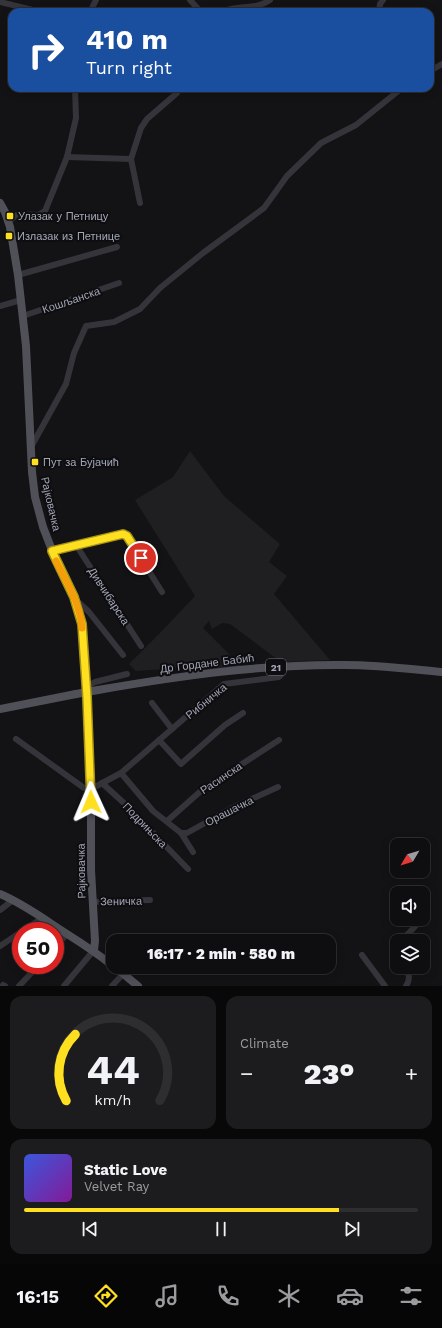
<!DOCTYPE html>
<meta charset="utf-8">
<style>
body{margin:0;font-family:"Work Sans",sans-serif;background:#1c1c1e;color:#f1f3f6;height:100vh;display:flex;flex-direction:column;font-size:15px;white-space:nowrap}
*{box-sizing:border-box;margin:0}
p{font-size:13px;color:#9b9c9f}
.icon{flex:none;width:22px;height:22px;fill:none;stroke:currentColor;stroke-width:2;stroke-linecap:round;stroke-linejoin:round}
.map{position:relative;height:986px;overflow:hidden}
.side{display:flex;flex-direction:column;gap:10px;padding:10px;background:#080809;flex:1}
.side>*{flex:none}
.banner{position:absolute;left:8px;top:8px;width:426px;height:84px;border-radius:12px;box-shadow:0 2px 10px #0003,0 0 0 1px #2e2e30;background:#1a4fa0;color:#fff;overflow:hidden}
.needle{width:26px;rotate:232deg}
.controls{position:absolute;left:390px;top:838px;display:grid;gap:8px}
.controls a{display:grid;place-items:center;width:40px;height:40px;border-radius:8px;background:#0e0e10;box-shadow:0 2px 10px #0003,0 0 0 1px #2e2e30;font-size:20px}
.speed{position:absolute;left:12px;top:922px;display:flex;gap:8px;font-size:20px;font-weight:700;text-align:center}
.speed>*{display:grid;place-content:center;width:52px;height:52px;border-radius:50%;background:#0e0e10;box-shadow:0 2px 10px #0003,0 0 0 1px #2e2e30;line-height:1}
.speed .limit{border:6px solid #d22;background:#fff;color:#111}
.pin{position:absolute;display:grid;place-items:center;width:34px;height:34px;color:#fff;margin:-17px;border:2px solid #fff;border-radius:50%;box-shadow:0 1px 4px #0007}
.me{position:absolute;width:44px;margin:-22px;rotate:359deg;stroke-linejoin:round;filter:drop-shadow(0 0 3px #0008)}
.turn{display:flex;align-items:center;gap:14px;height:84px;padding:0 12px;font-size:18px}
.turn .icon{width:52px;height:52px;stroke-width:2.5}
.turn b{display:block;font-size:28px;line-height:34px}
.big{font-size:30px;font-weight:800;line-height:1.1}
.side .widget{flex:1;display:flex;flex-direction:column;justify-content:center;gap:6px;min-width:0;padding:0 14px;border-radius:12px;background:#1c1c1e}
.side .dial{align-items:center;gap:0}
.dial svg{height:104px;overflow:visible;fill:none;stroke:#2e2e30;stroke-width:7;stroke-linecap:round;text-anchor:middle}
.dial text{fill:#f1f3f6;stroke:none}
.song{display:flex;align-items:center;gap:12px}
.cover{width:48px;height:48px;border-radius:6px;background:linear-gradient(135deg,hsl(230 70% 55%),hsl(290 70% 35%))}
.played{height:4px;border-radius:2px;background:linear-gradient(90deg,#ffe021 80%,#2e2e30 80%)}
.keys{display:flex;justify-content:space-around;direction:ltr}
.heat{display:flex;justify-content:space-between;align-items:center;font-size:22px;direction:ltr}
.side .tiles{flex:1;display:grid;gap:10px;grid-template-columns:1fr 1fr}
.widget:last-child{grid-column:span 2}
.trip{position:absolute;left:106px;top:934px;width:230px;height:40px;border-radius:12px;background:#0e0e10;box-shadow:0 2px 10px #0003,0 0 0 1px #2e2e30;font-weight:800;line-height:40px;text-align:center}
.menu{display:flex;height:64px;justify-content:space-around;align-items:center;background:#060606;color:#9b9c9f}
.menu .icon{width:28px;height:28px}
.menu .current{color:#ffe021}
.menu b{font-size:18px;color:#f1f3f6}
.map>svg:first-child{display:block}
</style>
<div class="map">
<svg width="442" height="986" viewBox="0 0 442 986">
<rect width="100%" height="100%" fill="#131315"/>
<polygon fill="#1f1f22" points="190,451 224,496 280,544 269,562 287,576 274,594 330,660 281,662 230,624 222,623 212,629 209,621 203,628 242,667 183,672 182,668 136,671 129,664 160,633 195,596 135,500 173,477"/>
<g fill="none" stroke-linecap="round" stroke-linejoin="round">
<g stroke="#34343a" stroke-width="6">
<polyline points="190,0 201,12"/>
<polyline points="0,2 41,12"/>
<polyline points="90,12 96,0"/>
<path d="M222,12C238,4 254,11 270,0"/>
<polyline points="379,12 380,4 383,0"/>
<polyline points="430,71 442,64"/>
<polyline points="67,157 131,159"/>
<polyline points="140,203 131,159 141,128 147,119 177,93 180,88"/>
<polyline points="8,222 18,214 38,215 45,211 67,157 76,118 75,88"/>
<polyline points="18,275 117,247"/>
<polyline points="0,306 21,300"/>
<polyline points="23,316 119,283"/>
<polyline points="31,447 66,384 74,353 86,326 114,322 140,309 160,288 203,253 264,208 287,176 321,143 356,125 402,88"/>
<polyline points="76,545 141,646"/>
<polyline points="52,551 123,534 127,536 162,592"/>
<polyline points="75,599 89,612 123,655"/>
<polyline points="86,687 95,682 127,674"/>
<polyline points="152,703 172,729"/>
<polyline points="16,739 84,788 91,789 121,773 224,684 279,677 283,673 284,666"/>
<polyline points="159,740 181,764 182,763 225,725 243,713"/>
<polyline points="121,773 153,811 181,833 193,852"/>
<polyline points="102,783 125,804 188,869"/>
<polyline points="167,821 202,790 279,740"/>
<polyline points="181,833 187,833 232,808 278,787"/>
<polyline points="92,902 150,900"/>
<polyline points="0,910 13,900"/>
<polyline points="23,931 42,918"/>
<polyline points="398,941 408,934 421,920"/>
<polyline points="397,942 392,948 392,950 397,958"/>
<polyline points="0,946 21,932"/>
<polyline points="55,947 67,934"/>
<polyline points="362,955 385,986"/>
<path d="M404,967C409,973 411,978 406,986"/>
<polyline points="3,985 5,986"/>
<polyline points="19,986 39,965"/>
<polyline points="64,986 94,950"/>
<polyline points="112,986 123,974"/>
</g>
<g stroke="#505059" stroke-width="8">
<polyline points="0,203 5,212 10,227 18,275 26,346 32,472 35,497 43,527 55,558 74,597 82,624 87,697 91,789 91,870 95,941 94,950"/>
<path d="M98,690C179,676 262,664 345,665C377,665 410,669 442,672"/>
<polyline points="0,709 76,694"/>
<path d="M0,894C24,904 45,920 67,934C83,944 98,954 113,966"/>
<polyline points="115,967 138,986"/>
</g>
<polyline stroke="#505059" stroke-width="8" points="76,694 98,690"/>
</g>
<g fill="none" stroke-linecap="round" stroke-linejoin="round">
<defs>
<polyline id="route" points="91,802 87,697 82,624 74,597 52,551 123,534 127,536 141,558"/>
</defs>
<use href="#route" stroke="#a69215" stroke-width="10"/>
<use href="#route" stroke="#ffe021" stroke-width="7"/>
<path stroke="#f59e0b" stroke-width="7" d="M56,561C67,582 80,604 82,628"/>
</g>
<g fill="#ffe021" stroke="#0e0e10" stroke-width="1.5">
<rect x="6" y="212" width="8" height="8" rx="2"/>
<rect x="5" y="232" width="8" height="8" rx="2"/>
<rect x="31" y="458" width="8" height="8" rx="2"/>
</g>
<g text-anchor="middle" stroke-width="4" stroke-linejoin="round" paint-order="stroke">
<rect fill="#0e0e10" stroke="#767885" stroke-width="1" x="266" y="659" width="20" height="16" rx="3"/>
<g font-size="10" font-weight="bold" fill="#a3a6b7">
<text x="276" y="671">21</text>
</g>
<g font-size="11" fill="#a3a6b7" stroke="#0e0e10" text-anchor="start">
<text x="18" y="220">Улазак у Петницу</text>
<text x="17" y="240">Излазак из Петнице</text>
<text x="43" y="466">Пут за Бујачић</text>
</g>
<g font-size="11" fill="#a3a6b7" stroke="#0e0e10">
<text transform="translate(71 300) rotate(-19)" y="4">Кошљанска</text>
<text transform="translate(51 504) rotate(77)" y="4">Рајковачка</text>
<text transform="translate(109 596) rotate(57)" y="4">Дивчибарска</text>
<text transform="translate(207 663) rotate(-7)" y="4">Др Гордане Бабић</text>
<text transform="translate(206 701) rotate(-39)" y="4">Рибничка</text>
<text transform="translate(221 778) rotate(-34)" y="4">Расинска</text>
<text transform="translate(229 811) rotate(-27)" y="4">Орашачка</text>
<text transform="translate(145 825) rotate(46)" y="4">Подрињска</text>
<text transform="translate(81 871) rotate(-91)" y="4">Рајковачка</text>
<text transform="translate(121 901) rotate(-1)" y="4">Зеничка</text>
</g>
</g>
</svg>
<div class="controls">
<a><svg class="needle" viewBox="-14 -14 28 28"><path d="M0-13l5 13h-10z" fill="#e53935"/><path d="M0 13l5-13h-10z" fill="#9b9c9f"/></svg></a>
<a><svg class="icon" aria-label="sound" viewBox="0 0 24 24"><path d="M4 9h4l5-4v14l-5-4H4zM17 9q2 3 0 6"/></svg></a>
<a><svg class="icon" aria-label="layers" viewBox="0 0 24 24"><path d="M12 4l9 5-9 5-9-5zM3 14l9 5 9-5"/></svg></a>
</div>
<div class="speed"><div class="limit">50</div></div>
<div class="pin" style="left:141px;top:558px;background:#d93025"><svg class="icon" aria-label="arrive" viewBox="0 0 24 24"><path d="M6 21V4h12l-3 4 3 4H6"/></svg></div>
<svg class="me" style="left:91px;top:802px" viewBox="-20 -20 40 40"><path d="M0-17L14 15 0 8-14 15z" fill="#ffe021" stroke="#fff" stroke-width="4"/></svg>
<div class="trip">16:17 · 2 min · 580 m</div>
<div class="banner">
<div class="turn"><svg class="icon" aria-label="right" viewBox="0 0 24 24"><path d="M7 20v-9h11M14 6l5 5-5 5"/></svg><div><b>410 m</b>Turn right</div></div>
</div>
</div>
<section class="side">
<div class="tiles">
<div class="widget dial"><svg viewBox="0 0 100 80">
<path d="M14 69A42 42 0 1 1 86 69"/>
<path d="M14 69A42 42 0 0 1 21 18" stroke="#ffe021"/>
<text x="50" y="56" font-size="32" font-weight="700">44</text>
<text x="50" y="72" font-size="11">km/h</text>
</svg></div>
<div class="widget"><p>Climate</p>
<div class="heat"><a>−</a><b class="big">23°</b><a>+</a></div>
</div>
<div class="widget">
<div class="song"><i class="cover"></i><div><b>Static Love</b><p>Velvet Ray</p></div></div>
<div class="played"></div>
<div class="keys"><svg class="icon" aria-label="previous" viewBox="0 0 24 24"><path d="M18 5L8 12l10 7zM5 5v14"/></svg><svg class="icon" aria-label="pause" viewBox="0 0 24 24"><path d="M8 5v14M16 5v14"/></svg><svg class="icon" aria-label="next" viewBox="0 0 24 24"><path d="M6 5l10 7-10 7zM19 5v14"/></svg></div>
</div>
</div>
</section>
<nav class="menu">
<b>16:15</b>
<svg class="icon current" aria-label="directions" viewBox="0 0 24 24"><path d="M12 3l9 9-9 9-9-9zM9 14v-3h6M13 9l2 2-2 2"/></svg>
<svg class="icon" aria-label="music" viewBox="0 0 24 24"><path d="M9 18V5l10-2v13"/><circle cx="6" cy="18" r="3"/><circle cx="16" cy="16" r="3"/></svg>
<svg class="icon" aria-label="phone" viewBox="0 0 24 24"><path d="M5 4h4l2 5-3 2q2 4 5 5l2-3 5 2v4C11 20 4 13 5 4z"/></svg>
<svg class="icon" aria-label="climate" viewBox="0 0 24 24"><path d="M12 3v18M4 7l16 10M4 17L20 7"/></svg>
<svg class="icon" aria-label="car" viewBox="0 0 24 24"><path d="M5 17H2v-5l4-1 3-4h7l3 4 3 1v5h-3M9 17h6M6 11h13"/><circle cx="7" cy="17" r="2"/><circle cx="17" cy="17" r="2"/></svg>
<svg class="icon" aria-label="filters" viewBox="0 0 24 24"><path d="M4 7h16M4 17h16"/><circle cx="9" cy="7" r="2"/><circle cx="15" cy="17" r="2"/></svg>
</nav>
